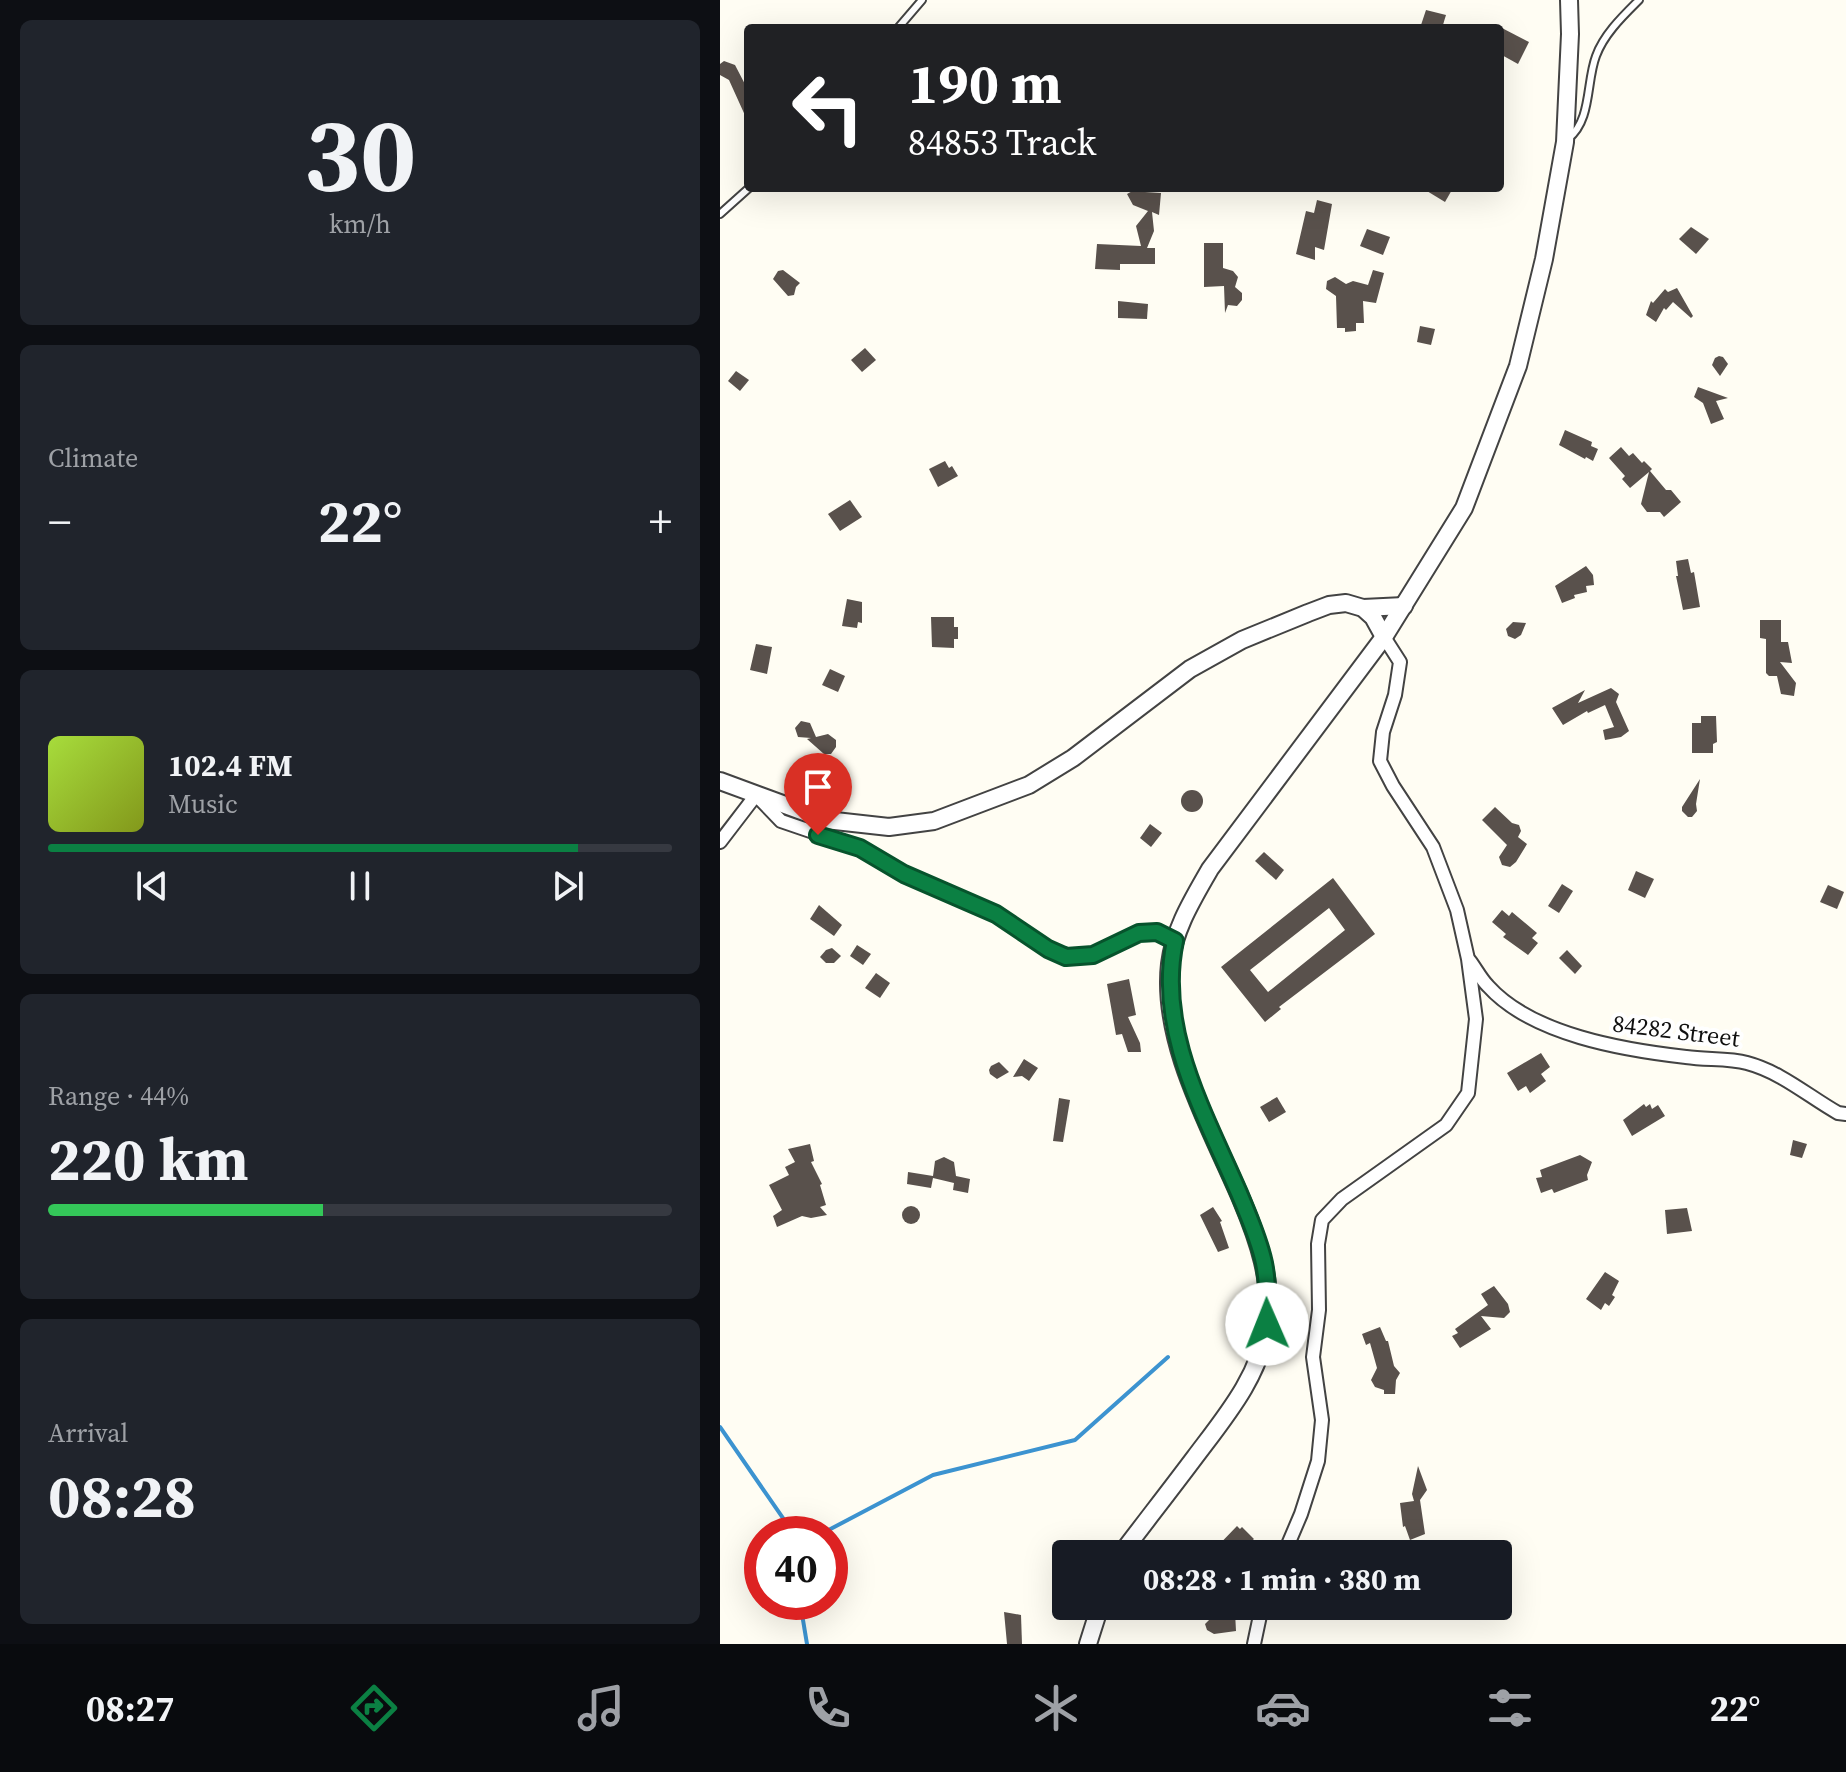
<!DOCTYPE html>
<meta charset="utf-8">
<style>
body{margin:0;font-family:"Source Serif 4",serif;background:#20242c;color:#f1f3f6;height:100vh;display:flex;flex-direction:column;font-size:30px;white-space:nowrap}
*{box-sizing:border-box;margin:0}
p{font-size:26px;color:#9ea1a6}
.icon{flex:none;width:44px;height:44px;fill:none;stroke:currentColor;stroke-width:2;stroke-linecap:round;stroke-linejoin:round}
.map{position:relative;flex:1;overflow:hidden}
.details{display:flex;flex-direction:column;gap:20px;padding:20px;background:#0d0f14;width:720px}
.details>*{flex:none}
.top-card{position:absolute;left:24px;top:24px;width:760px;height:168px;border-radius:8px;box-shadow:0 8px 32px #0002;background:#202124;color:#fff;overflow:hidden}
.speed{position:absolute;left:24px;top:1516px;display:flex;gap:16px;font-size:40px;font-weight:700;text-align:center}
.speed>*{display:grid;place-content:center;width:104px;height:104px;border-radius:50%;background:#171b24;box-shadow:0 8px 32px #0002;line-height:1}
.speed .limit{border:12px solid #d22;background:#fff;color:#111}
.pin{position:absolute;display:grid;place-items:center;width:68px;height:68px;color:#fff;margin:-82px -34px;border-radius:50% 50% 50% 0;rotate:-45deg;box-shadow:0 0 8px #0007}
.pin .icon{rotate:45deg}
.me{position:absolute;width:88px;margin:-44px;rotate:359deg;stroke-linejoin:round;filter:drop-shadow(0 0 6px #0008)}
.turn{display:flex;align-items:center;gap:28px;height:168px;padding:0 32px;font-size:36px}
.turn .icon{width:104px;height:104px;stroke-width:2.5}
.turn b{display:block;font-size:56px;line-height:68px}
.big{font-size:60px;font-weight:700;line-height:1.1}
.details .tile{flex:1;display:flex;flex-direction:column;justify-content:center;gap:12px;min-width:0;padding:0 28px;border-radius:12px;background:#20242c}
.details .dial{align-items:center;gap:0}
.dial b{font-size:104px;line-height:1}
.song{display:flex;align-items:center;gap:24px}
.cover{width:96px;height:96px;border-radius:12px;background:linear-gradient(135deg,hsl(80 70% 55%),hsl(70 70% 35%))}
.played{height:8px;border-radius:4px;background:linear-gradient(90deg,#0b8043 85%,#363941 85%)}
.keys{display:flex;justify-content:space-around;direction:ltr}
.heat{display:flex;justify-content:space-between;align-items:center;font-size:44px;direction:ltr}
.charge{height:12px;border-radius:6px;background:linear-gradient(90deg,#34c759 44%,#363941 0)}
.trip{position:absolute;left:332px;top:1540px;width:460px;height:80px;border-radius:8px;background:#171b24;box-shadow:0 8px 32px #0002;font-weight:700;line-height:80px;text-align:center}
.tabs{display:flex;height:128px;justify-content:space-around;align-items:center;background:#090b0e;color:#9ea1a6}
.tabs .icon{width:56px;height:56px}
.tabs .on{color:#0b8043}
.tabs b{font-size:36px;color:#f1f3f6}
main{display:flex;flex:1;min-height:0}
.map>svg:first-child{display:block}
</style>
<main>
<section class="details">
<div class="tile dial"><b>30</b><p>km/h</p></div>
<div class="tile"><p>Climate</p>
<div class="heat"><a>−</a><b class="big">22°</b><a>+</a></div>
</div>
<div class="tile">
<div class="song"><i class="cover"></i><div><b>102.4 FM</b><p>Music</p></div></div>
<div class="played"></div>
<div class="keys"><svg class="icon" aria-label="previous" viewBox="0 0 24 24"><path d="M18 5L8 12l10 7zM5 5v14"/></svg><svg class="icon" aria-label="pause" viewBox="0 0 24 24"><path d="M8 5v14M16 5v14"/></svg><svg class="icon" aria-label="next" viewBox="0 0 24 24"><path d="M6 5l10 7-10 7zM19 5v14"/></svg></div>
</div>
<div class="tile"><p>Range · 44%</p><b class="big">220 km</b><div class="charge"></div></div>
<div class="tile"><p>Arrival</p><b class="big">08:28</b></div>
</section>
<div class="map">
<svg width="1126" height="1644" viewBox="0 0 1126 1644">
<rect width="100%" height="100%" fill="#fffdf3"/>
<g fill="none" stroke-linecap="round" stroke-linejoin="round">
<g stroke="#3c93d0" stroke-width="4">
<polyline points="0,1427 74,1534"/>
<polyline points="101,1534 213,1475 355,1440 448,1357"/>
<polyline points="80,1602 87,1644"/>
</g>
</g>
<g fill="#59514c" fill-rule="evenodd">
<polygon points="706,10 726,15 722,28 700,28"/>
<polygon points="780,27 809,42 798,64 780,54"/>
<polygon points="4,61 15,65 28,90 28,122 9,80 0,75 0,64"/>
<polygon points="418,188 425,192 441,193 439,215 432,212 434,231 427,248 435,248 435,264 400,264 400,270 375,269 377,244 421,246 416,226 428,211 413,205 407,194"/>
<polygon points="702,188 733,188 725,202"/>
<polygon points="597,200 612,204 604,250 595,247 595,260 576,254 586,211 594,213"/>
<polygon points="971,227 989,239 976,254 959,239"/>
<polygon points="647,229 670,237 663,255 640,246"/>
<polygon points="484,243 503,243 503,268 513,271 518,277 515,287 522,293 522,300 517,306 508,305 505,313 504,286 484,287"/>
<polygon points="63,270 80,283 76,287 74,295 68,296 53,279 58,271"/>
<polygon points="653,270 664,273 656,303 643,301 644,323 636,323 636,331 625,332 625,328 617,328 616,296 606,289 607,281 615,277 626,284 633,281 648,285"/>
<polygon points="957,288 973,316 971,318 953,302 946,310 944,308 936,322 926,315 931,301 933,303 945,289 948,292"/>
<polygon points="398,301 428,304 427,319 398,318"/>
<polygon points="700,326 715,329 711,345 697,342"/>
<polygon points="145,348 156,360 142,372 131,360"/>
<polygon points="999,356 1003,357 1008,364 1000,376 992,365 995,358"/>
<polygon points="16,371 29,380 20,391 8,381"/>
<polygon points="978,387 1008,398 996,401 1004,419 991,424 983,403 974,397"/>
<polygon points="845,430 872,442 871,446 878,449 873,461 866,457 865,459 839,445"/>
<polygon points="901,447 909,456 913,453 922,463 924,461 932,469 930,471 946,490 951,490 961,502 944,517 940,512 927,512 921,504 929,472 910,488 902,479 905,476 889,458"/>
<polygon points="225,461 229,468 232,466 238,476 218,487 209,469"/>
<polygon points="130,500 142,517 120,531 108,514"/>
<polygon points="968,559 971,573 974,572 980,607 963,610 956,576 958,576 956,561"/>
<polygon points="866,566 873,575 874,585 866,586 867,592 854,595 855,598 842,603 835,586"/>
<polygon points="127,599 142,602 142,623 138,622 137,628 122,626"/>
<polygon points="211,617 234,617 234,627 238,627 238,639 234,639 234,648 212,647"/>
<polygon points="1040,620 1061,620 1061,642 1068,642 1072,663 1060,662 1076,683 1074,696 1061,694 1057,676 1049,676 1046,673 1046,639 1040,638"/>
<polygon points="793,622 806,623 801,635 795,639 788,636 786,629"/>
<polygon points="36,644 52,647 47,674 30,670"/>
<polygon points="110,669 125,676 118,692 102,685"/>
<polygon points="891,688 899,694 896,702 909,731 901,737 885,740 883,730 894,727 885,705 868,713 867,711 843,725 832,708 865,690 858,703"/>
<polygon points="981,716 996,716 997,742 993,744 993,753 972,753 972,723 981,723"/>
<polygon points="81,721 90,723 96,737 108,734 116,740 116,747 111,754 104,754 87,739 91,738 78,737 75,728"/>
<polygon points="980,779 976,804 977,811 972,817 968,817 962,811 962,807"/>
<circle cx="472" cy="801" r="11"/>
<polygon points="775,807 792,823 799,825 801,831 798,837 807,844 796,862 790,867 782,865 779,857 787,845 762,820"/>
<polygon points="430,824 442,833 431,847 420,838"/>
<polygon points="544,852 564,870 556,880 535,861"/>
<polygon points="916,871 934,879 925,898 908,890"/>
<path d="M613,878L655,934L559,1007L561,1009L545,1022L501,967ZM609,908L625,930L548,992L530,970Z"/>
<polygon points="842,884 853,891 839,913 828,906"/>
<polygon points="1108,885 1124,892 1117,909 1100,902"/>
<polygon points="99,905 122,925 114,936 90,919"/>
<polygon points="782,910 789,916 792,912 817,933 812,938 818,943 808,955 783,937 786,934 772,922"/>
<polygon points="137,945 151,954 143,965 130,956"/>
<polygon points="112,948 121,956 114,963 106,963 100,957 106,950"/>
<polygon points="847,950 862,966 855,974 839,958"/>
<polygon points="156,973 170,983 160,998 145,988"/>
<polygon points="409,979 416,1015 408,1017 420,1043 421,1052 408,1052 402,1034 396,1035 387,984"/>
<polygon points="821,1053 830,1067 821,1074 826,1081 810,1093 806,1086 798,1091 787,1073"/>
<polygon points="304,1059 318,1068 309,1081 302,1076 293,1077"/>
<polygon points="279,1062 289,1072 277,1079 270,1074 269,1070 271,1066"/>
<polygon points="557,1097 566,1112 549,1122 540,1107"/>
<polygon points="339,1098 350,1100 343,1142 333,1141"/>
<polygon points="924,1104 926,1107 930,1104 932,1109 938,1105 945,1116 912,1136 903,1120"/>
<polygon points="1073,1140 1087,1144 1082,1158 1070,1155"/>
<polygon points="90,1144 94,1161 91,1162 102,1184 100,1185 106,1205 100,1207 107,1215 91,1218 82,1216 57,1227 53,1216 62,1210 49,1185 69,1175 65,1167 75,1162 68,1149"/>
<polygon points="860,1155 872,1162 867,1175 868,1180 834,1193 832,1189 821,1193 816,1178 822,1177 820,1170"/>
<polygon points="224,1157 234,1162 236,1176 250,1179 248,1193 233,1190 234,1183 213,1178 211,1188 187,1184 188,1172 213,1176 215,1161"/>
<circle cx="191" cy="1215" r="9"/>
<polygon points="493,1207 502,1221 500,1222 509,1248 498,1252 480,1215"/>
<polygon points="967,1208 972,1231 947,1234 945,1210"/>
<polygon points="885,1272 899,1281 892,1295 895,1297 889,1306 885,1303 881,1310 866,1299"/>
<polygon points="774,1286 788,1304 790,1312 784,1318 761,1316 771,1329 740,1348 732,1336 738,1333 735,1329 768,1305 761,1294"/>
<polygon points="660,1327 666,1341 668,1341 674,1366 680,1373 676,1380 675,1394 664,1394 664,1390 655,1387 651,1380 657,1368 650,1343 646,1345 642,1334"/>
<polygon points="698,1466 707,1490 700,1500 705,1534 690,1540 685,1526 683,1527 680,1503 694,1501 692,1494"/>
<polygon points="517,1526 520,1529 522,1527 534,1539 519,1553 516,1549 511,1554 490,1554"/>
<polygon points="479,1606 520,1606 520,1611 515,1612 516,1631 494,1634 487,1630 485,1624 492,1617 483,1619"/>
<polygon points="284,1612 301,1615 302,1644 287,1644"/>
</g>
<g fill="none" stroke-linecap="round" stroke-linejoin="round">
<defs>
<g id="service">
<polyline points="178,28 202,0"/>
<path d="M848,139C872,120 866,82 876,56C884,34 903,16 919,0"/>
<polyline points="0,214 29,188"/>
</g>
<g id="minor">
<polyline points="0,842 36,795 61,821 140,848 184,874 276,914 328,949 346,957 373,955 419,933 437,932 455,941"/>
<path d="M750,961C756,969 761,979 768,986C812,1035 904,1050 966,1057C986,1060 1009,1058 1027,1063C1061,1072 1088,1096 1118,1113L1126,1114"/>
<polyline points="564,1554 581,1514 598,1461 602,1420 593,1357 599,1310 598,1244 602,1220 622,1199 726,1125 748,1093 756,1019 748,959 737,910 713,847 673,786 660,761 663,732 675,695 680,662 664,637"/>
<polyline points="534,1644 542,1606"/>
</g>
<g id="tertiary">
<polyline points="643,608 684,606"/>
<polyline points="0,781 106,820 169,827 214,821 309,785 353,758 470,669 522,640 588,613 609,605 626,603 643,608 653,617 664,637"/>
<path d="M401,1554C426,1521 451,1489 475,1457C505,1417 540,1376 547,1325C553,1282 538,1239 522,1201C492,1130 441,1043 450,964C454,929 473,899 490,869L664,637L744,508L798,366L824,259L845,142L850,34L849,0"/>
<polyline points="368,1644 380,1606"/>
</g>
</defs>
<use href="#service" stroke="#434343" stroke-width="10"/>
<use href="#minor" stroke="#434343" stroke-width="16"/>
<use href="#tertiary" stroke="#434343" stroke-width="20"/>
<use href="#service" stroke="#fff" stroke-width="6"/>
<use href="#minor" stroke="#fff" stroke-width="12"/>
<use href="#tertiary" stroke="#fff" stroke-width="16"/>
</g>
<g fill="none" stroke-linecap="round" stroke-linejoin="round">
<defs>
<path id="route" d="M98,835L140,848L184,874L276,914L328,949L346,957L373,955L419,933L437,932L455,941C436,1030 485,1114 519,1193C528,1215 539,1239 544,1263C548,1283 548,1304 547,1324"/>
</defs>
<use href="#route" stroke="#07532c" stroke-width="20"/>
<use href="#route" stroke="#0b8043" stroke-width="14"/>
</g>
<g text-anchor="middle" stroke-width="8" stroke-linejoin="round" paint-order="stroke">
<g font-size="24" fill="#101010" stroke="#fff">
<text transform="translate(956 1031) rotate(7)" y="8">84282 Street</text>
</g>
</g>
</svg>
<div class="speed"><div class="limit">40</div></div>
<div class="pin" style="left:98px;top:835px;background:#d93025"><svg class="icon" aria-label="arrive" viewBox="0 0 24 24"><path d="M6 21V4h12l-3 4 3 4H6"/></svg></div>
<svg class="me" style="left:547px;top:1324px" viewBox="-20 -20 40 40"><circle r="19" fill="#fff"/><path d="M0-13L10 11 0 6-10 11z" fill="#0b8043"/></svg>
<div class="trip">08:28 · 1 min · 380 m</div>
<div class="top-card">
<div class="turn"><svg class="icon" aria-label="left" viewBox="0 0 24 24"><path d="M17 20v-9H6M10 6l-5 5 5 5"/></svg><div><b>190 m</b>84853 Track</div></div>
</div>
</div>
</main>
<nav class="tabs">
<b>08:27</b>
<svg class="icon on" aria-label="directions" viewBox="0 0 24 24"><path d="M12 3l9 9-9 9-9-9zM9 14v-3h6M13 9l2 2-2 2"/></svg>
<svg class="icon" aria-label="music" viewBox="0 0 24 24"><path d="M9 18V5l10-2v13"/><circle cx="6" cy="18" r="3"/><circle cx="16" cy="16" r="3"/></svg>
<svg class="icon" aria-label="phone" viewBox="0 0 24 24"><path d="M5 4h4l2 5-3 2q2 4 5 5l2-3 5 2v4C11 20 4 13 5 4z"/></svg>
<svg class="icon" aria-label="climate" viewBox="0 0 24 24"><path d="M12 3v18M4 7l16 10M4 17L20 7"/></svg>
<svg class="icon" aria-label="car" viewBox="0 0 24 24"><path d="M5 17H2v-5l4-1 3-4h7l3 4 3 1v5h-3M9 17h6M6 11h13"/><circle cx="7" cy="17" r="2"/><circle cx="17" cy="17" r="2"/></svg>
<svg class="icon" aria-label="filters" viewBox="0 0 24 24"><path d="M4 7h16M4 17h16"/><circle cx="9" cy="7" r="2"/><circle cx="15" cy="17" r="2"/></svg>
<b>22°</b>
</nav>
